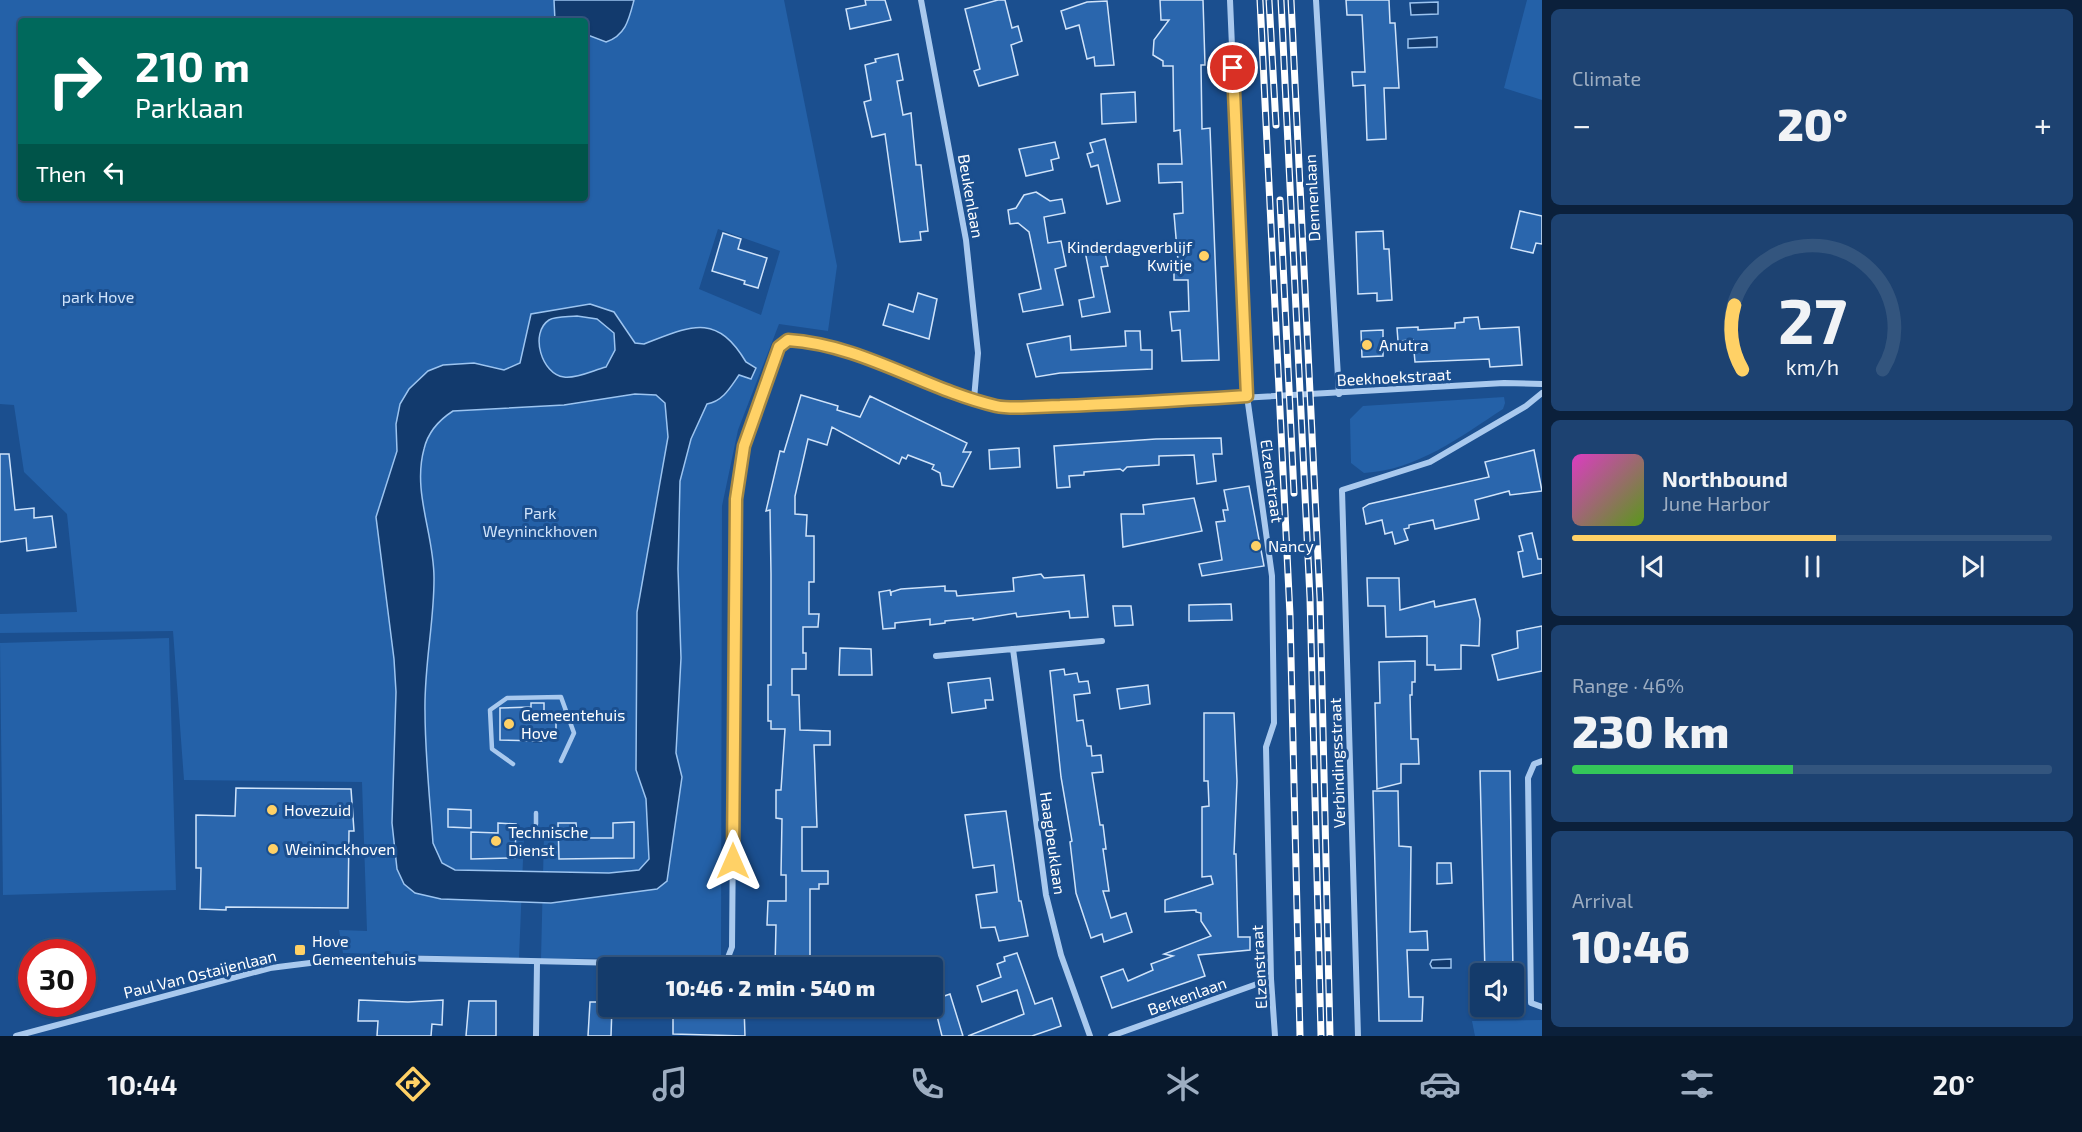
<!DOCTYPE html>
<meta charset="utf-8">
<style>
body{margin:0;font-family:"Exo 2",sans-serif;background:#1d4271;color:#f1f3f6;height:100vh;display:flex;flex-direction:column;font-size:22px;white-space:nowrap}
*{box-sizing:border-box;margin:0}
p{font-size:20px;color:#9dadc1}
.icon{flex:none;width:33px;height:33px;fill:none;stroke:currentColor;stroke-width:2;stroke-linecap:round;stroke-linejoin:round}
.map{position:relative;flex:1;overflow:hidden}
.side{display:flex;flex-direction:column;gap:9px;padding:9px;background:#0b203b;width:540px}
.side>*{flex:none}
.top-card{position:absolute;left:18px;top:18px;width:570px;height:183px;border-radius:6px;box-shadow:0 2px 4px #0004,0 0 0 2px #33557e;background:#00695c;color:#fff;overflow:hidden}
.controls{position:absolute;left:1470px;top:963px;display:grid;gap:12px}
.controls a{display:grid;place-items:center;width:54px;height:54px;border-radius:6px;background:#143b6b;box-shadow:0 2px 4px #0004,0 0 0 2px #33557e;font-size:30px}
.speed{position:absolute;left:18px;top:939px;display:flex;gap:12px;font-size:30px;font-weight:700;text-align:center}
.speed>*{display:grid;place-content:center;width:78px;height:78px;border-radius:50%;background:#143b6b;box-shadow:0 2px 4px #0004,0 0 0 2px #33557e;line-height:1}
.speed .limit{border:9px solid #d22;background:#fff;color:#111}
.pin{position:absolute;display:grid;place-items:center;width:51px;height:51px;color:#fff;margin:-26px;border:3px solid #fff;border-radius:50%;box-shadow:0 2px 6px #0007}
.me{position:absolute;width:66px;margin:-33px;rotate:0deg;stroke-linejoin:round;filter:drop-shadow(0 0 4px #0008)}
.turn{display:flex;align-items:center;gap:21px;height:126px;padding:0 18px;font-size:27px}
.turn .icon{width:78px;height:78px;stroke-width:2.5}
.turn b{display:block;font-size:42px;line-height:51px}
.then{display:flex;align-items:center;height:57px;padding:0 18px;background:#0003;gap:12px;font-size:22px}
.big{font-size:45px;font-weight:800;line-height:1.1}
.side .card{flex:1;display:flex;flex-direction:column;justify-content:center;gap:9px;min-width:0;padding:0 21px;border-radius:9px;background:#1d4271}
.side .dial{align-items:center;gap:0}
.dial svg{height:156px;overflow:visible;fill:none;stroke:#33557e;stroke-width:7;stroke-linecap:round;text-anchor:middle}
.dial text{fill:#f1f3f6;stroke:none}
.song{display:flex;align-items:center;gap:18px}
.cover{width:72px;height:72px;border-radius:9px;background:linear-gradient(135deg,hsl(310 70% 55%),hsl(90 70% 35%))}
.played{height:6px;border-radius:3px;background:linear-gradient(90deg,#ffd166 55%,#33557e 55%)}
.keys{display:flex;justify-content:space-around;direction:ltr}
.heat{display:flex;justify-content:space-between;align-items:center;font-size:33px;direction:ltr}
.charge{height:9px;border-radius:4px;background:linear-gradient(90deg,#34c759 46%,#33557e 0)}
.trip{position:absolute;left:598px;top:957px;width:345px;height:60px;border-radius:6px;background:#143b6b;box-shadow:0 2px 4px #0004,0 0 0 2px #33557e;font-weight:800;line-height:60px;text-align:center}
.tabs{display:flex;height:96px;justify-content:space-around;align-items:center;background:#08182b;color:#9dadc1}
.tabs .icon{width:42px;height:42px}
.tabs .selected{color:#ffd166}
.tabs b{font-size:27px;color:#f1f3f6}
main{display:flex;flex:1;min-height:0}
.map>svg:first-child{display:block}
</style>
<main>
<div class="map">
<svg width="1542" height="1036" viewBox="0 0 1542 1036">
<rect width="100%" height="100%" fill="#1b4f8f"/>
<g fill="#2461a8" fill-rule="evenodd">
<path d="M0,0H784L837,266L828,331L779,324L738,430L722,506L721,957L541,959L544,835H524L519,958L343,953L339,930L367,931L362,782L184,780L173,631L0,633V614L77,612L67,514L24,472L14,405L0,404ZM21,21H585V198H21ZM718,229L780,251L761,315L699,289ZM544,703V712H556V737H542V743H533L532,737L516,740H500V707H517V712H531ZM498,823L516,824L515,858L471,859L482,833H498ZM558,823H576L577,838H613L614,823H634V858L559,859Z"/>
<polygon points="1527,0 1542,0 1542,100 1504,88"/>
<path d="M1504,397L1505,403L1503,409C1460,437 1417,470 1364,473L1351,463L1350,419L1363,406Z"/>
<polygon points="169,638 176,890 3,895 0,643"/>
<polygon points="1542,1020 1542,1036 1475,1036 1472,1021"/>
</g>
<g fill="#123a6d" stroke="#9cc4f0" stroke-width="1.5" fill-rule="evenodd">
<path d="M554,0H634C629,19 626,35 606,42L585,34V21H555Z"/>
<polygon points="1438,2 1438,14 1411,15 1410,3"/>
<polygon points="1437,37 1437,47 1408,48 1408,39"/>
<path d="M590,304L614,312L635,343L644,344C691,326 716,312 746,362L756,368L751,379L739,375C730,388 723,401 707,404L691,439L680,481L678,569L681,658L676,753L682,777L667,881L657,889L551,903L441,899L415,893L404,884L397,869L392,823L396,692L394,659L376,517L397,451L396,424L400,404L409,389L428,371L443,365L474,363L504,370L520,363L531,314ZM577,316L597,319L614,333L615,350L606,367C594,370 576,379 564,377C542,375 529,333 549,320C556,316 568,317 577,316ZM635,394L656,395L665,403L668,437L637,612L636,770L646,799L649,859L639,870L609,873L455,870L442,863L433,843C430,800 425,755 425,711C424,667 434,623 434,580C435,536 412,493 424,449C428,432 439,420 453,411L564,405Z"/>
<polygon points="1451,959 1451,968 1432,968 1430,964 1432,960"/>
</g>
<g fill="#2a66ad" stroke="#cfe3fa" stroke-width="1.5">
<polygon points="865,0 885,0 891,20 850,29 846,9 866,5"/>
<polygon points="998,0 1005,0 1012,28 1018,26 1022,41 1011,45 1018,75 979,86 974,71 980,69 965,9"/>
<polygon points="1160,0 1203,0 1205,65 1201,65 1202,129 1210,128 1219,360 1182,361 1180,330 1172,331 1170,312 1189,311 1188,280 1174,280 1174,261 1178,261 1174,214 1183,213 1182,182 1159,183 1158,164 1182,164 1180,130 1174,131 1173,66 1163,66 1163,61 1153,55 1154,40 1169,20 1161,20"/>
<polygon points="1346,0 1389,0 1390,23 1395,23 1399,88 1384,88 1386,139 1367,140 1365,85 1353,86 1352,72 1365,72 1362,15 1347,15"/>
<polygon points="1107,1 1114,65 1095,66 1094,57 1087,59 1079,25 1066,29 1061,11 1087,2"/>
<polygon points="898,54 903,80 897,81 903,115 911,113 916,165 921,165 928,231 920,232 921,240 900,242 885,134 872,137 864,102 871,100 865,65 876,62 875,59"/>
<polygon points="1135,92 1136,122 1102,124 1101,94"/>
<polygon points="1105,139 1120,201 1107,204 1098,165 1091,167 1087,154 1093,152 1090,143"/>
<polygon points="1055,142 1059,158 1051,160 1053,170 1026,176 1019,149"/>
<polygon points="1036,192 1050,201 1062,199 1065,213 1044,217 1048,243 1061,241 1066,266 1055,269 1063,305 1023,312 1019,294 1041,289 1029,232 1018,223 1010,224 1008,210 1016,208 1024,195"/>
<polygon points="1520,211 1542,216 1542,244 1536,243 1533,253 1511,248"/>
<polygon points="1383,231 1384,249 1389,249 1392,300 1377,301 1377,293 1358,294 1356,232"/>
<polygon points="723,233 741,239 738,249 767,258 758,288 744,284 745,281 712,271"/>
<polygon points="1104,248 1108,266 1101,267 1110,312 1082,317 1079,300 1094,297 1085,251"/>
<polygon points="918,293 937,299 929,339 883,325 889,304 913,312"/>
<polygon points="1478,317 1480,329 1519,327 1522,365 1490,367 1489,359 1415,362 1413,340 1398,341 1397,328 1418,327 1418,330 1455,328 1455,323 1464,322 1464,318"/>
<polygon points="1383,330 1383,356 1362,357 1361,331"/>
<polygon points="1125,331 1140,331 1141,350 1152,350 1152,369 1060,373 1036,377 1027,344 1070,336 1071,350 1126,346"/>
<polygon points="801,395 838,406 837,410 860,417 870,396 967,443 963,452 971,452 953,487 942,485 940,473 932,469 934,465 908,455 906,459 902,457 899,464 832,427 827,445 808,439 795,496 795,514 807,515 806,536 814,536 814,582 809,582 809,614 819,614 818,627 803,627 803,653 806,653 806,669 792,669 792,695 799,695 800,730 830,731 830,745 814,745 817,827 802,827 802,871 828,871 828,884 819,884 819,889 810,889 810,959 802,959 802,968 775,968 776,925 767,925 768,901 786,901 786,875 781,875 782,819 776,818 776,790 781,790 785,729 771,729 771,721 768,721 768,685 771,685 771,574 770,510 766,511 780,451 784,452"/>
<polygon points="1221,438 1222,454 1213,454 1216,481 1197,484 1194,455 1159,456 1159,465 1127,467 1123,471 1120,469 1084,472 1084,475 1069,476 1070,487 1057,488 1054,446 1156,439"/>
<polygon points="1019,448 1020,467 990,469 989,450"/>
<polygon points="1534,450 1542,491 1510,495 1509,491 1475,500 1479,519 1435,529 1433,520 1409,525 1409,528 1404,529 1408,540 1395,544 1392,532 1385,534 1382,520 1366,524 1363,508 1369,504 1489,477 1485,462"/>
<polygon points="0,454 9,454 15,510 34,508 34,518 52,516 56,547 27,551 26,538 0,542"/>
<polygon points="1249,486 1264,566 1202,576 1199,564 1222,560 1216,522 1225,521 1223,510 1228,510 1224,490"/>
<polygon points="1194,498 1202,531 1123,547 1121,514 1144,514 1143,505"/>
<polygon points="1532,533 1538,559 1542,559 1542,573 1523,577 1518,552 1523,551 1519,536"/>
<polygon points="1041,574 1044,578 1084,575 1088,617 1070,618 1069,611 1017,617 1016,613 973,620 973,618 945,621 945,623 930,625 930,619 895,623 895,628 883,629 879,592 890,590 891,596 891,592 901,589 945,586 945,591 956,591 957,596 1014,591 1013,578"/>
<polygon points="1367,578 1399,578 1400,610 1434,601 1435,607 1475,599 1480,619 1479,646 1461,645 1461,669 1435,670 1435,665 1427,665 1427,636 1386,637 1385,606 1368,606"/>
<polygon points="1231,604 1232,620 1189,621 1189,605"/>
<polygon points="1113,606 1131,606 1133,625 1115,626"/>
<polygon points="1542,626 1542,671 1498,680 1492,655 1518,648 1517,631"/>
<polygon points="840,648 871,649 872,675 839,675"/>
<polygon points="1415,661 1415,682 1412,682 1412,695 1410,695 1411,739 1418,739 1419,764 1401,764 1401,783 1377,789 1375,703 1380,703 1379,662"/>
<polygon points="1064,669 1065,675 1077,673 1079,682 1088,681 1090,693 1074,695 1077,721 1083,720 1087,746 1091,746 1092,756 1101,755 1103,772 1092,773 1100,825 1103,825 1106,849 1103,849 1109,891 1103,891 1111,918 1126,913 1132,932 1104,942 1102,934 1091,938 1076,893 1070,842 1072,841 1061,777 1050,671"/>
<polygon points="990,678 993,700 985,700 986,708 952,713 948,683"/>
<polygon points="1148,685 1150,704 1120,709 1117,689"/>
<polygon points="531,703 544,703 544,712 556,712 556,737 542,737 542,741 500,740 500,708 531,707"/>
<polygon points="1204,713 1234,713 1237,781 1234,854 1236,854 1238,937 1250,937 1250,950 1198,955 1205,976 1112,1008 1101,977 1123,969 1128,981 1153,970 1151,964 1173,956 1164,954 1211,936 1201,921 1201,913 1196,912 1196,910 1165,912 1165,900 1213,884 1211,876 1202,877 1202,807 1209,806 1208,781 1204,781"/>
<polygon points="1480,771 1510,771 1513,974 1485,974"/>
<polygon points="236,788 351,789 354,831 349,831 348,908 226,907 226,910 200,909 201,868 196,868 196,815 235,816"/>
<polygon points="1373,791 1398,791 1399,846 1411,847 1410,932 1427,931 1428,950 1407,950 1409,997 1423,997 1422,1021 1379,1021"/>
<polygon points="448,809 471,810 471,828 448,827"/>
<polygon points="1006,811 1019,901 1021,901 1028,936 999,941 995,927 981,928 976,895 997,892 994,865 973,868 965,815"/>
<polygon points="634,822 634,858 559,859 558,823 576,823 577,838 613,838 613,823"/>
<polygon points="498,823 516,824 515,858 471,859 471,832 498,833"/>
<polygon points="1437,863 1451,863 1452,883 1437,884"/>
<polygon points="1017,953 1035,1004 1052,998 1061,1026 1032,1036 968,1036 1024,1014 1017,990 982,1002 977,986 1001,977 997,964 1005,961 1004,957"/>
<polygon points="950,994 963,1036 942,1036 933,1000"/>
<polygon points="359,1000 408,1002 443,1000 442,1025 432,1024 431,1036 377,1036 378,1021 358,1021"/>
<polygon points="469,1001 496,1001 496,1036 466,1036"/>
<polygon points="590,1002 609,1002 609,1006 612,1006 611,1036 588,1036"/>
<polygon points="681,1006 744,1006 745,1036 673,1034 673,1008"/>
</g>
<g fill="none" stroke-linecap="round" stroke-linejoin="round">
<g stroke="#a9c9ee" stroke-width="4.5">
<polyline points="513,764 492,749 490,710 507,698 561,697 574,733 561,761"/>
<polyline points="536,824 536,813"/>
</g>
<g stroke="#a9c9ee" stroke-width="6">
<polyline points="921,0 966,240 978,353 974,399"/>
<polyline points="1230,0 1247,396 1272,576 1274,723 1266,747 1271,979 1275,1036"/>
<polyline points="1316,0 1339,394"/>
<polyline points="1013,649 1102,641"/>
<polyline points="936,656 1013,649 1046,895 1061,955 1090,1036"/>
<polyline points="1542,761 1534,764 1528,778 1531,1003 1542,1007"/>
<polyline points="16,1036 270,968 334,960 388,958 715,965 727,960 732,947 736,499 744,446 779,347 788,340 840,348 875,360 917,379 998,407 1133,404 1504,383 1542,384"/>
<polyline points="536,1036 537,963"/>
<polyline points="1111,1036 1271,979"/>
<polyline points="1358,1036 1342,490 1430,462 1526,406 1542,393"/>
</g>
<defs>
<g id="rail">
<polyline points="1260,0 1290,615 1300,1036"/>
<polyline points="1269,0 1276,125"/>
<polyline points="1281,0 1310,598 1321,1036"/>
<polyline points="1291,0 1320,599 1330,1036"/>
<polyline points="1280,200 1294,493"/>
</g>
</defs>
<use href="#rail" stroke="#fff" stroke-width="7"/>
<use href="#rail" stroke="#1b4f8f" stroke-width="4.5" stroke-dasharray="14" stroke-linecap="butt"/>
</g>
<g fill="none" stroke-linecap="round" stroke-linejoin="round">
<defs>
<path id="route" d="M733,861L736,499L744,446L779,347L788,340C863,345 924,389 996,406C1013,410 1042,406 1060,406C1122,404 1185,400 1247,396L1233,68"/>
</defs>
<use href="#route" stroke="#a68842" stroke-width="15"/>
<use href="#route" stroke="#ffd166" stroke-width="10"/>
</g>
<g fill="#ffd166" stroke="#1b4f8f" stroke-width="2">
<circle cx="1204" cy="256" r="6"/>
<circle cx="1367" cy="345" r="6"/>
<circle cx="1256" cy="546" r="6"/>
<circle cx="509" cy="724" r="6"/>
<circle cx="272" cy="810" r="6"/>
<circle cx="496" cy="841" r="6"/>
<circle cx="273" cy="849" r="6"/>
<rect x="294" y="944" width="12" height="12" rx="3"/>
</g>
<g text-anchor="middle" stroke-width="6" stroke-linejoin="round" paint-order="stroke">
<g font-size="16" fill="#fff" stroke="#1b4f8f">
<text transform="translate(971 196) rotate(80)" y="6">Beukenlaan</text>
<text transform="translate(1312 198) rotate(-93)" y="6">Dennenlaan</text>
<text transform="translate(1394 377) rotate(-3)" y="6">Beekhoekstraat</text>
<text transform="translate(1272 481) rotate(82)" y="6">Elzenstraat</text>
<text transform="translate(1337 763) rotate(-92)" y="6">Verbindingsstraat</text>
<text transform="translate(1053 843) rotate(82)" y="6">Haagbeuklaan</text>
<text transform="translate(1259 967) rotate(-93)" y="6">Elzenstraat</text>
<text transform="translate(200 974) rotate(-14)" y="6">Paul Van Ostaijenlaan</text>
<text transform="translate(1187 996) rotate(-20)" y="6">Berkenlaan</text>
</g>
<g font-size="16" fill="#fff" stroke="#1b4f8f" text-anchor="start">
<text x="1192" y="253" text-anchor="end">Kinderdagverblijf<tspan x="1192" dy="18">Kwitje</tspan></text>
<text x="1379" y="351">Anutra</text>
<text x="1268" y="552">Nancy</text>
<text x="521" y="721">Gemeentehuis<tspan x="521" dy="18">Hove</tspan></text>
<text x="284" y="816">Hovezuid</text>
<text x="508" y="838">Technische<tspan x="508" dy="18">Dienst</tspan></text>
<text x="285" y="855">Weininckhoven</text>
<text x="312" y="947">Hove<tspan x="312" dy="18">Gemeentehuis</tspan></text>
</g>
<g font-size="16" fill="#cfe3fa" stroke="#1b4f8f">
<text x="98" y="303">park Hove</text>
<text x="540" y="519">Park<tspan x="540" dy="18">Weyninckhoven</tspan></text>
</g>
</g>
</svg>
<div class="controls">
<a><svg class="icon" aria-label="sound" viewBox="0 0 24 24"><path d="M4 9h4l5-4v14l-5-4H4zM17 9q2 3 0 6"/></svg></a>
</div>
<div class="speed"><div class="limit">30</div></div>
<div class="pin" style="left:1233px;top:68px;background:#d93025"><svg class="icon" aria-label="arrive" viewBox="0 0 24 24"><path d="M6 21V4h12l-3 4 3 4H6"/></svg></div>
<svg class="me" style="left:733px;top:861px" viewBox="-20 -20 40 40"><path d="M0-17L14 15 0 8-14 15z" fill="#ffd166" stroke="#fff" stroke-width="4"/></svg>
<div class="trip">10:46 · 2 min · 540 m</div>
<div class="top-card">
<div class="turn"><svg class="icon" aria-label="right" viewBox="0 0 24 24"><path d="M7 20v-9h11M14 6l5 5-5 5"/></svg><div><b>210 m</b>Parklaan</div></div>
<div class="then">Then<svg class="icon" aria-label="left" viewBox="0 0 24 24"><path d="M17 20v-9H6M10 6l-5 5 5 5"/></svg></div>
</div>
</div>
<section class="side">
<div class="card"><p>Climate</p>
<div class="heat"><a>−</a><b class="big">20°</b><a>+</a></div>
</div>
<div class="card dial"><svg viewBox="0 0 100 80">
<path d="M14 69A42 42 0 1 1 86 69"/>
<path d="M14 69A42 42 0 0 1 10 36" stroke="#ffd166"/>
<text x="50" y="56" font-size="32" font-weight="700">27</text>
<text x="50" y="72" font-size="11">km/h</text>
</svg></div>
<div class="card">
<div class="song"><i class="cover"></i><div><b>Northbound</b><p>June Harbor</p></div></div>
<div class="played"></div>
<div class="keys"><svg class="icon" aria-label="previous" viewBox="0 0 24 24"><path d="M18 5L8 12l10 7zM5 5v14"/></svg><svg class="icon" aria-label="pause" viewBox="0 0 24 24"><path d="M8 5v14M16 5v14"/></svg><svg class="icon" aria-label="next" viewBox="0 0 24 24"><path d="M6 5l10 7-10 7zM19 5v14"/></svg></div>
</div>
<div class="card"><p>Range · 46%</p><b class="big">230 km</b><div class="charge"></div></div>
<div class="card"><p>Arrival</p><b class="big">10:46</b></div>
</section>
</main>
<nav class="tabs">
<b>10:44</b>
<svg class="icon selected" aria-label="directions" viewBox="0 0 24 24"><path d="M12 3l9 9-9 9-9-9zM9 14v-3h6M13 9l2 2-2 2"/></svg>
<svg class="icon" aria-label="music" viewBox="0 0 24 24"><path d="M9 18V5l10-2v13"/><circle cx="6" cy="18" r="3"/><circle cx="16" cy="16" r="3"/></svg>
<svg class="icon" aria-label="phone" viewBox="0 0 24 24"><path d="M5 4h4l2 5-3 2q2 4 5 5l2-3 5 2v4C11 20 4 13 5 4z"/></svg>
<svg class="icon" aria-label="climate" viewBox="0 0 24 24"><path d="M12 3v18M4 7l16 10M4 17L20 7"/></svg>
<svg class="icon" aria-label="car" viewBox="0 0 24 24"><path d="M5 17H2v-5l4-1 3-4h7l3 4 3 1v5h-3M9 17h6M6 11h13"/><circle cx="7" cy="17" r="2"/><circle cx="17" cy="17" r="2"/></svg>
<svg class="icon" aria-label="filters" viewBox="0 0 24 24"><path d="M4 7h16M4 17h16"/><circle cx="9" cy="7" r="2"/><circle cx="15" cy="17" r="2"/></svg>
<b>20°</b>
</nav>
